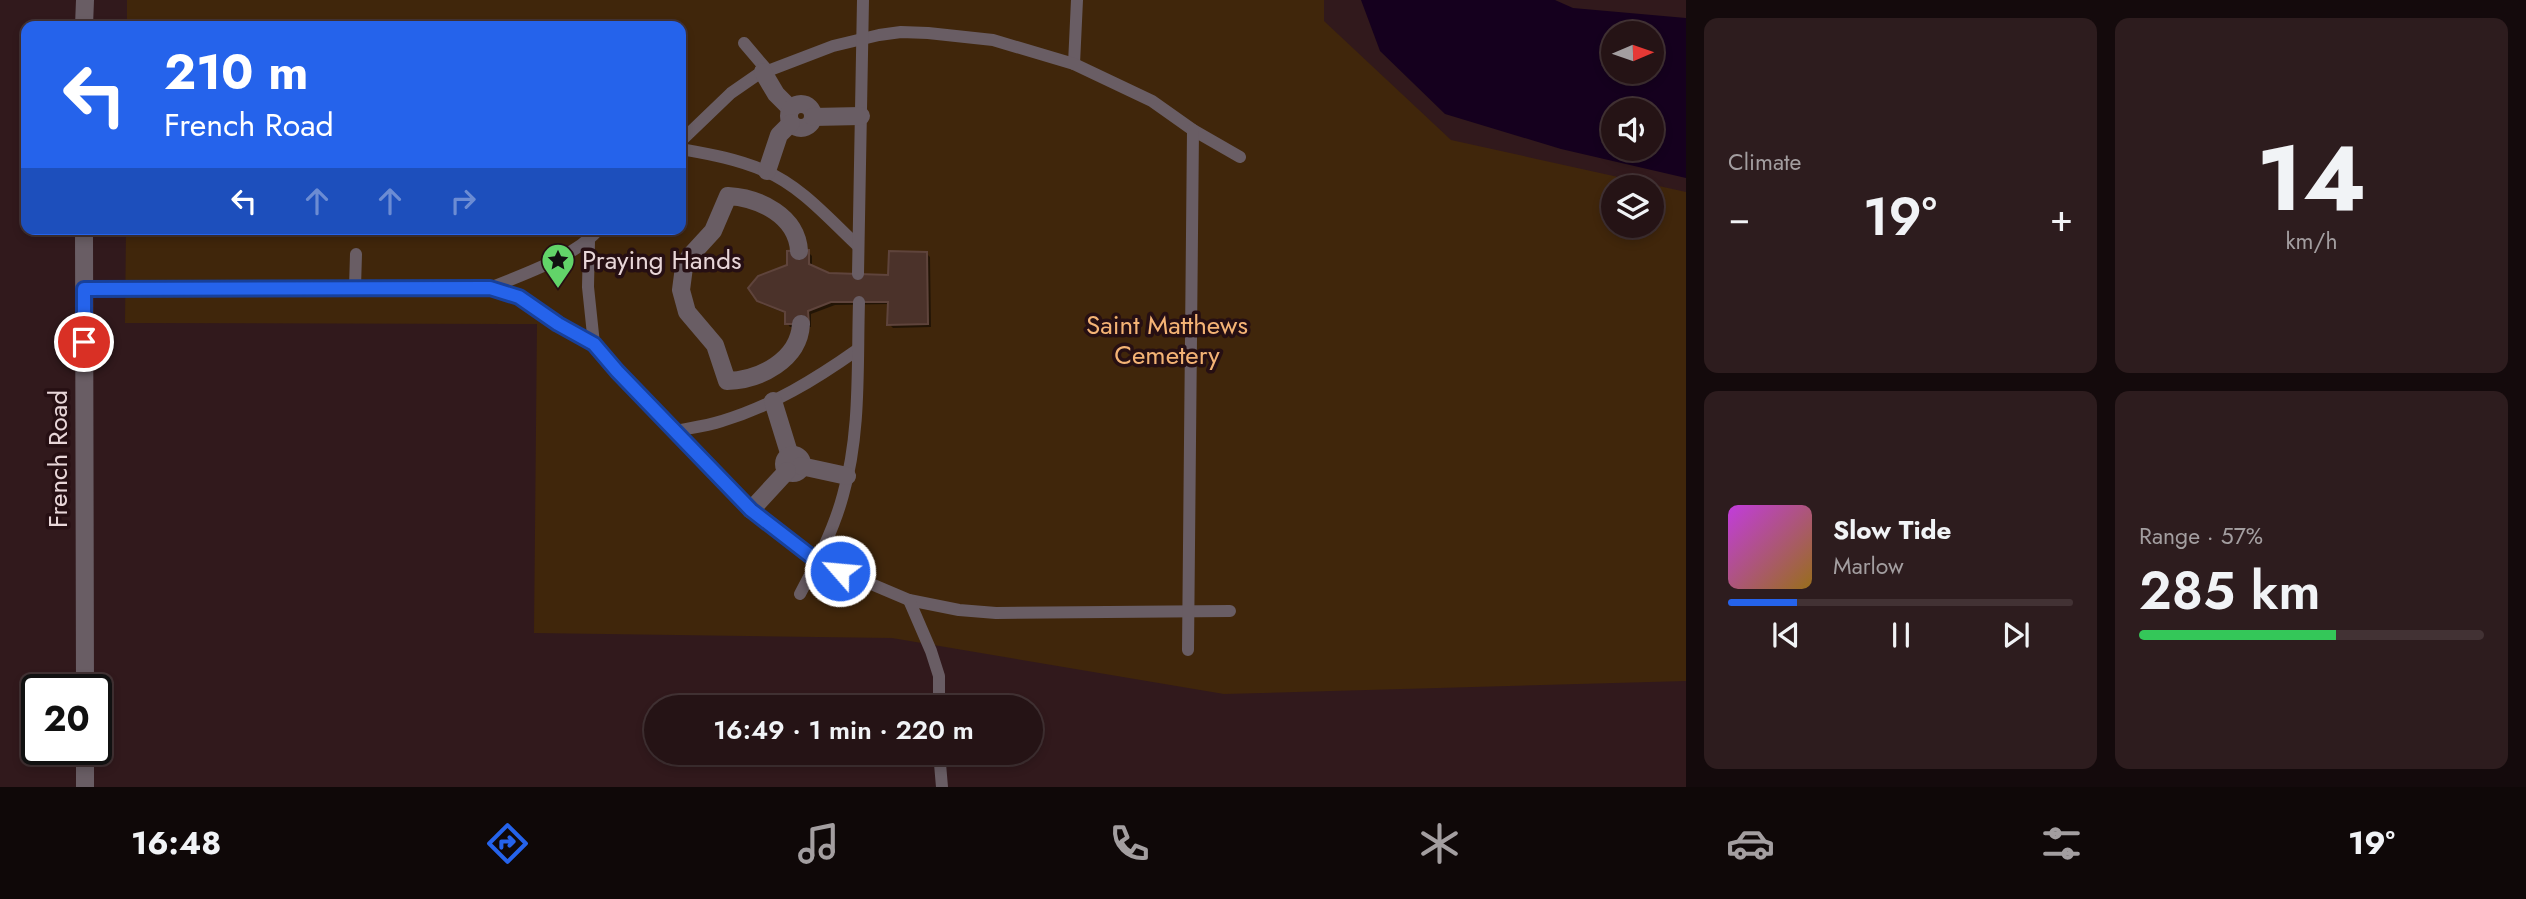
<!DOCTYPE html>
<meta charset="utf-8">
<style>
body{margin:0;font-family:Jost,sans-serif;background:#2d1c1e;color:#f1f3f6;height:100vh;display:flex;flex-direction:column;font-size:26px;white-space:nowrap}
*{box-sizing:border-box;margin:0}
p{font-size:23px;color:#a39ea0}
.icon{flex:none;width:38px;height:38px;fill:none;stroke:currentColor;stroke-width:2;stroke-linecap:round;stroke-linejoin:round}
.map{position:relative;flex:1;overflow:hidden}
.drawer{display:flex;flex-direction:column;gap:18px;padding:18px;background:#140a0c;width:840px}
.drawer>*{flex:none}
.banner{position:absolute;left:21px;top:21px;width:665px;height:214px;border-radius:14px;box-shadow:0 4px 10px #0003,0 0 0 2px #423234;background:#2563eb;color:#fff;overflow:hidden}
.needle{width:46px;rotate:88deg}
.tools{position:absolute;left:1601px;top:21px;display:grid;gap:14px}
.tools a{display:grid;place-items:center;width:63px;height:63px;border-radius:50%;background:#251315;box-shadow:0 4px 10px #0003,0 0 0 2px #423234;font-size:35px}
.speed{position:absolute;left:21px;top:674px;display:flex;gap:14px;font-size:35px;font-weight:700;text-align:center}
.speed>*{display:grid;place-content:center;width:91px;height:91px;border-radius:50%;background:#251315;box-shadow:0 4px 10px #0003,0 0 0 2px #423234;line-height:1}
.speed .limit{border:4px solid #111;border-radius:10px;background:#fff;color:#111}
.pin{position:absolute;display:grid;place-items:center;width:60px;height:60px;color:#fff;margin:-30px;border:4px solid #fff;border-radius:50%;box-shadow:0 2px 7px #0007}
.me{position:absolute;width:77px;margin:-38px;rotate:297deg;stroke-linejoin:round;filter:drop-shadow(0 0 5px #0008)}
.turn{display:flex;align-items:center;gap:24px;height:147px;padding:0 28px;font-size:32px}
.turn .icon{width:91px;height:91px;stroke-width:2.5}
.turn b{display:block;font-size:49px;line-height:60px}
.lanes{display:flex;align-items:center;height:66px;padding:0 28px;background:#0003;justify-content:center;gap:35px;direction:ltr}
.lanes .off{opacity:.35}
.big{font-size:52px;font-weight:600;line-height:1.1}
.drawer .card{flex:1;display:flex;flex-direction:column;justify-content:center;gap:10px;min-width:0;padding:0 24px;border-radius:14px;background:#2d1c1e}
.drawer .dial{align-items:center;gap:0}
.dial b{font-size:91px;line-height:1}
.song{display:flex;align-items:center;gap:21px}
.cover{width:84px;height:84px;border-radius:10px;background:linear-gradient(135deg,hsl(290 70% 55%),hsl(40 70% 35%))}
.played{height:7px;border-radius:4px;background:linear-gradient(90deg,#2563eb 20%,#423234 20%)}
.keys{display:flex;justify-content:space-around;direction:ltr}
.heat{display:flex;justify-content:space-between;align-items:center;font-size:38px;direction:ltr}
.charge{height:10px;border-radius:5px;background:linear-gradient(90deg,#34c759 57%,#423234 0)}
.drawer .tiles{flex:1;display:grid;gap:18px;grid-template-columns:repeat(2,1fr)}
.trip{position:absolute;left:644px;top:695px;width:399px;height:70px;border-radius:35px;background:#251315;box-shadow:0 4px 10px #0003,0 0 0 2px #423234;font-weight:600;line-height:70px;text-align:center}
.menu{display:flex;height:112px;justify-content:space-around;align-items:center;background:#0f0808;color:#a39ea0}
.menu .icon{width:49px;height:49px}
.menu .on{color:#2563eb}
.menu b{font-size:32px;color:#f1f3f6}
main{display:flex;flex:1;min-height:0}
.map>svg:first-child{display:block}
</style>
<main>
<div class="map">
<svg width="1686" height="787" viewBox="0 0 1686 787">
<rect width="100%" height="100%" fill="#31191c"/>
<path fill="#40260b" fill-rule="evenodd" d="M127,0H1324V21L1451,140L1686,192V681L1224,694L892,638L534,633L537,324L125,323L126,229H681V26H127ZM1614,187H1652V226H1614Z"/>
<path fill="#15001e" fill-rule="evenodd" d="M1361,0H1555L1573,8L1686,18V178L1561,149L1445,114L1380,51ZM1614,33H1652V72H1614ZM1614,110H1652V149H1614Z"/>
<polygon fill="#0007" points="808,252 812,256 812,267 829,275 890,276 927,254 930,257 931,327 893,328 889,324 890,304 835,305 811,314 811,327 790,327 787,323 787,314 762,304 758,300 789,266"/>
<polygon fill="#4b322a" stroke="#5f443c" stroke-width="2" points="809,250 809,264 829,273 888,275 889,251 927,252 928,324 887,325 888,302 831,302 808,311 809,324 785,324 785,312 757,301 748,288 758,276 787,265 787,251"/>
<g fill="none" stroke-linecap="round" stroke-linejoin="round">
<g stroke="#695d64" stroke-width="12">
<polyline points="744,43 767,70"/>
<polyline points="1074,64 1077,0"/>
<polyline points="681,141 731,93 757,75 833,46 879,35 901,32 928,33 993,40 1074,64 1152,101 1193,130 1240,157"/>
<path d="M681,149C709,154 738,159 765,171C801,186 830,220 858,246"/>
<polyline points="589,241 588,287 594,344"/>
<polyline points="858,274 863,0"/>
<polyline points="355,287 356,254"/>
<path d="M490,288C524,274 575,257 599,229"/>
<polyline points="84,289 490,288 519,297 558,324 594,344 617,371 751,510 817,561 909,600 959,610 996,613 1230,611"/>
<path d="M674,431C690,428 707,426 722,421C772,406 816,379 857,350"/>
<path d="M800,594C817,562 834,529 843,495C861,432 857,366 859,302"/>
<polyline points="909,600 931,651 939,676 939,707"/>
<polyline points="1188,650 1193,130"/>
<polyline points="939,752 942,787"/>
</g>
<g stroke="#695d64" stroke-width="18">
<polyline points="84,26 85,0"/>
<polyline points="763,72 776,94 791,109"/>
<circle cx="801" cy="116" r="12"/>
<polyline points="813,117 861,116"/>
<polyline points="767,171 779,135 791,123"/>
<polyline points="84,229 85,690"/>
<path d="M799,251C797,216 760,198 728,196L713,231L690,256L684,267L681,290L687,312L715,345L727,381C760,380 799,360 801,324"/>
<polyline points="773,401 790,456"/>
<circle cx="793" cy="464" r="9"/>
<polyline points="801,466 847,476"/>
<polyline points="751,510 787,471"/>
<polyline points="85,749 85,787"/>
</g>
</g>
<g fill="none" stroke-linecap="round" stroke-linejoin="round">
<defs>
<polyline id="route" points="84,342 84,289 490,288 519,297 558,324 594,344 617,371 751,510 817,561 840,571"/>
</defs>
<use href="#route" stroke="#184099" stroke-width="18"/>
<use href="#route" stroke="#2563eb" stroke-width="12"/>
</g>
<defs>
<symbol id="sight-pin" viewBox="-11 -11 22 30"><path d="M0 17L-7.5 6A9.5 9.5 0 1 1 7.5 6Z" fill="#62d469" stroke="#260f13"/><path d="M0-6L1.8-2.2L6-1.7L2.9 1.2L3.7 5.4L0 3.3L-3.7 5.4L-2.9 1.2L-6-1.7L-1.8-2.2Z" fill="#111"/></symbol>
</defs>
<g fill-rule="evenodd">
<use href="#sight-pin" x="539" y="241" width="38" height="52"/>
</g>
<g text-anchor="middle" stroke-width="7" stroke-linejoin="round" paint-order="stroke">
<g font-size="26" fill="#e8d6d8" stroke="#260f13" text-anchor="start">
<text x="582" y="269">Praying Hands</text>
</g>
<g font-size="26" fill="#f4b375" stroke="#260f13">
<text x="1167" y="334">Saint Matthews<tspan x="1167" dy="30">Cemetery</tspan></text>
</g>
<g font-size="26" fill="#e8d6d8" stroke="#260f13">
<text transform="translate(58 459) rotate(-90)" y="9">French Road</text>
</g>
</g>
</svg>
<div class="tools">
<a><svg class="needle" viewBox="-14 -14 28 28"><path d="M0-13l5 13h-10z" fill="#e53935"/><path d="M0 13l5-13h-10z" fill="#a39ea0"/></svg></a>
<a><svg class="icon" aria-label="sound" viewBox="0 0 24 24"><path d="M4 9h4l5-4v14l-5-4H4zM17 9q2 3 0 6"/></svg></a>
<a><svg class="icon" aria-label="layers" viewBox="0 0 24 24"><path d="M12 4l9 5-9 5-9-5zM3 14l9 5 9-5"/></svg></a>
</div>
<div class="speed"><div class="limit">20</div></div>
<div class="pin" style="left:84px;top:342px;background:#d93025"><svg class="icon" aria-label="arrive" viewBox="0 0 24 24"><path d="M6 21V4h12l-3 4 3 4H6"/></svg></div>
<svg class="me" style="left:840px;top:571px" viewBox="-20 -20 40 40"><circle r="17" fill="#2563eb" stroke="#fff" stroke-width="3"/><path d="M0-11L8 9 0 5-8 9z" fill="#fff"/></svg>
<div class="trip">16:49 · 1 min · 220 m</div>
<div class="banner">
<div class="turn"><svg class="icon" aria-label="left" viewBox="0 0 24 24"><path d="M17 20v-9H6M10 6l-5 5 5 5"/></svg><div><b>210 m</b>French Road</div></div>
<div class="lanes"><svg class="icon" aria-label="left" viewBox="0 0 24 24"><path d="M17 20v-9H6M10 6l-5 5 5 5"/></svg><svg class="icon off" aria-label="ahead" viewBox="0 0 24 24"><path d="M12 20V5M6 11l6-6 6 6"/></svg><svg class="icon off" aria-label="ahead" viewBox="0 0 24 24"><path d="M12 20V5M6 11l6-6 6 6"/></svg><svg class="icon off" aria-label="right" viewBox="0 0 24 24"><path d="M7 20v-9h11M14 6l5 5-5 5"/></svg></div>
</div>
</div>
<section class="drawer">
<div class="tiles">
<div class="card"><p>Climate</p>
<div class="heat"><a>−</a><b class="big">19°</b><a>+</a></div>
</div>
<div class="card dial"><b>14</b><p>km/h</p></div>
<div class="card">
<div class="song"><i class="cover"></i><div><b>Slow Tide</b><p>Marlow</p></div></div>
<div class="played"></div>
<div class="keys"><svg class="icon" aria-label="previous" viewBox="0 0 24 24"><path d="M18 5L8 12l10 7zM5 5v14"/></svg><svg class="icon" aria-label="pause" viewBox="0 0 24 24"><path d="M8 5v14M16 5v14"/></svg><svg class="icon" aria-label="next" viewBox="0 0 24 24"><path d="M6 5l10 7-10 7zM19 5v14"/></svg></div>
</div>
<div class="card"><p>Range · 57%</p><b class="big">285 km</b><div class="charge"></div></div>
</div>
</section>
</main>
<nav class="menu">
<b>16:48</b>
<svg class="icon on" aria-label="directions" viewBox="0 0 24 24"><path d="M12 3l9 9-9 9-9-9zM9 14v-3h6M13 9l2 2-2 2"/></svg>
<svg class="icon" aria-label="music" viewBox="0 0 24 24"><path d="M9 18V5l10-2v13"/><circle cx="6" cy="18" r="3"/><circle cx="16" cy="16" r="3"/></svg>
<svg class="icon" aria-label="phone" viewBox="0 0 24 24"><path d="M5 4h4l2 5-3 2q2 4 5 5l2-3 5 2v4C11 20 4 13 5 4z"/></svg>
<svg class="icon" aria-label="climate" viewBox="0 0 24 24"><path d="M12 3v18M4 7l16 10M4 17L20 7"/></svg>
<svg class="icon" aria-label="car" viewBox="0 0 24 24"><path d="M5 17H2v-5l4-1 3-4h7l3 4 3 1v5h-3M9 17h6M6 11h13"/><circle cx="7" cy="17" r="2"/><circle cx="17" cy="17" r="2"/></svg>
<svg class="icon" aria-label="filters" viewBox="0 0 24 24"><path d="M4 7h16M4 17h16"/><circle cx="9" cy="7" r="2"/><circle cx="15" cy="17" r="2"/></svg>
<b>19°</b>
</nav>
